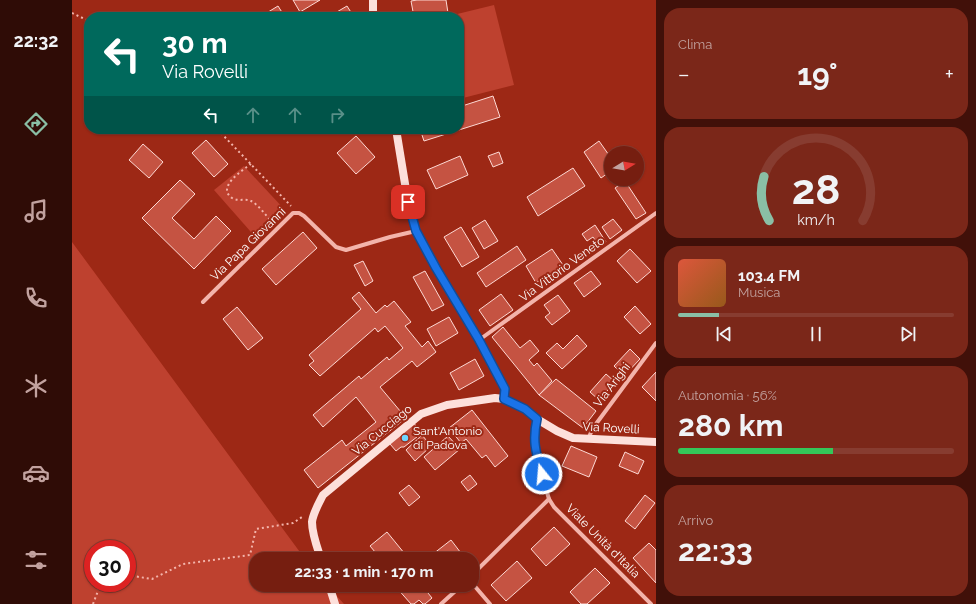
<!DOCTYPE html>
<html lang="it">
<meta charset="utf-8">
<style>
body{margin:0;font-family:Raleway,sans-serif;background:#7b2719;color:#f1f3f6;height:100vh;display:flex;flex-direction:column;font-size:15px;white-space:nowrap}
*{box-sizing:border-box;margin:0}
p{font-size:13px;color:#c2a29f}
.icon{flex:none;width:22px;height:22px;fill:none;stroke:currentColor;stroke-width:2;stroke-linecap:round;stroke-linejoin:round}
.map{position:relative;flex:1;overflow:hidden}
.drawer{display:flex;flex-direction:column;gap:8px;padding:8px;background:#411009;width:320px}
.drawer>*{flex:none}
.banner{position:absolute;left:12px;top:12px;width:380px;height:122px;border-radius:16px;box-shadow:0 1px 3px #0004,0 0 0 1px #873c30;background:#00695c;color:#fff;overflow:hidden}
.needle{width:26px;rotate:79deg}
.fabs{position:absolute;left:532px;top:146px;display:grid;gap:8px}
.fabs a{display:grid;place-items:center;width:40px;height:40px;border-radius:50%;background:#761e10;box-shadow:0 1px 3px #0004,0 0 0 1px #873c30;font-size:20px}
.speed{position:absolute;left:12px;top:540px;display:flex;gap:8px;font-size:20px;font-weight:700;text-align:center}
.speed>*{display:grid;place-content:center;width:52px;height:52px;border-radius:50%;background:#761e10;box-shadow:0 1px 3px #0004,0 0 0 1px #873c30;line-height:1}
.speed .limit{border:6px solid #d22;background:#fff;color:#111}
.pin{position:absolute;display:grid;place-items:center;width:34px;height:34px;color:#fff;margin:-17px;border-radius:8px;box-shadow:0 2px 6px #0006}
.me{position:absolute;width:44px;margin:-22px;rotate:343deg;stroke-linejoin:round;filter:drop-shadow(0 0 3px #0008)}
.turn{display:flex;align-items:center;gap:14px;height:84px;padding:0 12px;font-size:18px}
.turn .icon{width:52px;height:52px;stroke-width:2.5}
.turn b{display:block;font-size:28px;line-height:34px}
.lanes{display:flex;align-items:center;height:38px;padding:0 12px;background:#0003;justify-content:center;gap:20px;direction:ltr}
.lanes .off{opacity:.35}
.big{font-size:30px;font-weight:700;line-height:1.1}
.drawer .tile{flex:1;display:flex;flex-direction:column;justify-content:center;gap:6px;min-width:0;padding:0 14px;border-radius:16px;background:#7b2719}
.drawer .dial{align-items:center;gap:0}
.dial svg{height:104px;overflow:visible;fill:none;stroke:#873c30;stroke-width:7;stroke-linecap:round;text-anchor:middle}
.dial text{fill:#f1f3f6;stroke:none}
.song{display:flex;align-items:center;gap:12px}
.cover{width:48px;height:48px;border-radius:6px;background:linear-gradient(135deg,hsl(10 70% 55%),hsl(30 70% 35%))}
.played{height:4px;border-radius:2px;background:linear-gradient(90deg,#8abfa5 15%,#873c30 15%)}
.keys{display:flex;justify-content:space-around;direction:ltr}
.heat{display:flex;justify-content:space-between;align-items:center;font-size:22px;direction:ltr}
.charge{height:6px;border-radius:3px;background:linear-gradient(90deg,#34c759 56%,#873c30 0)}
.trip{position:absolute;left:177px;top:552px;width:230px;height:40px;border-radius:16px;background:#761e10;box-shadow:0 1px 3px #0004,0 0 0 1px #873c30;font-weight:700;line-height:40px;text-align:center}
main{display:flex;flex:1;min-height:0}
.tabs{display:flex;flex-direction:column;width:72px;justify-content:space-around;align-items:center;background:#2f0c06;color:#c2a29f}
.tabs .icon{width:28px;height:28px}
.tabs .on{color:#8abfa5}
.tabs b{font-size:18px;color:#f1f3f6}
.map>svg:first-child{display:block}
</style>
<main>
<nav class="tabs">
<b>22:32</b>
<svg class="icon on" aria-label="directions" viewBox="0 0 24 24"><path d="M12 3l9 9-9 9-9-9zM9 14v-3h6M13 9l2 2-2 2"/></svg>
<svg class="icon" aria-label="music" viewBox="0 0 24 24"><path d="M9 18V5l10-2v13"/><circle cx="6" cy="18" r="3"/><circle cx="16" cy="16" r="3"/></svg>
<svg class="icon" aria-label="phone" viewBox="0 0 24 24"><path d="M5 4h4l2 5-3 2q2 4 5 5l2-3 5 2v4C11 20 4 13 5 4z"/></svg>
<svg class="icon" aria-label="climate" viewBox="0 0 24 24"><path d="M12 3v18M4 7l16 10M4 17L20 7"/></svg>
<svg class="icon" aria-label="car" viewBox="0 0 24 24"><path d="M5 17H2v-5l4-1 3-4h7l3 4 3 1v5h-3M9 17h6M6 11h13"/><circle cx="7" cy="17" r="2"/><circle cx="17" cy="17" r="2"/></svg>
<svg class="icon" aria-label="filters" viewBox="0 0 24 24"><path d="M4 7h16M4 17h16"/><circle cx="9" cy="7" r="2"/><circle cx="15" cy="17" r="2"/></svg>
</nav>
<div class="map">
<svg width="584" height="604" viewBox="0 0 584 604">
<rect width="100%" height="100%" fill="#9d2815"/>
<g fill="#be412f" fill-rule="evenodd">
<polygon points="422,5 442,85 387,99 387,17 373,17"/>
<polygon points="172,166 213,210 185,239 142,190"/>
<path d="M0,242L233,559H184V585H255L272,604H0ZM21,549H55V583H21Z"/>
</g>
<g fill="#c55342" stroke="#fdd9d4">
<polygon points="221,0 248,0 228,12"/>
<polygon points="345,0 374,0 376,13 358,17 342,17 339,1"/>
<polygon points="206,6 213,17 188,17"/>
<polygon points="275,6 282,17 259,17 258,16"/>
<polygon points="421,96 428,117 352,141 348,129 387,129 387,107"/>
<polygon points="284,136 303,157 284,174 265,153"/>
<polygon points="134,140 156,164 142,177 120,153"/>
<polygon points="527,141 539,158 539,171 529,178 512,152"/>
<polygon points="71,144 91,162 77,178 57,160"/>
<polygon points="427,152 431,163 421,167 416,156"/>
<polygon points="388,156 396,175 364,189 355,170"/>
<polygon points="501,168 513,186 466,216 455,197"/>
<polygon points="108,180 123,194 100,218 122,239 144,216 159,231 122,269 70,218"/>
<polygon points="553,181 574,213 564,219 543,188"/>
<polygon points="541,219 550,230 538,239 530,227"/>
<polygon points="413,220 426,241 412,249 400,228"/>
<polygon points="523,225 534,242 527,246 521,237 515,241 510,234"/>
<polygon points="389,227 407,257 390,267 372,237"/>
<polygon points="231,232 245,248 204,285 190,269"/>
<polygon points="445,246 454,260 414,287 405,273"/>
<polygon points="480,249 491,265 464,283 454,266"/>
<polygon points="558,249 579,271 565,283 545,261"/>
<polygon points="291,261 301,281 293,286 282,265"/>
<polygon points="353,271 372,305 360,311 341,277"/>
<polygon points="519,271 529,284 512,297 502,283"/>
<polygon points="287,292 304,313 313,305 315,307 322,301 339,322 333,326 350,347 356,341 364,352 345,367 340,361 308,387 334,418 246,488 232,470 270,440 274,446 304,422 284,397 251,427 241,415 287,376 289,379 315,357 317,360 331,348 313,326 306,332 303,328 248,376 237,365 242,361 237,355 289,309 280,298"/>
<polygon points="429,294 441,310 418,326 407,310"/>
<polygon points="486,295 498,311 480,325 473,317 478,313 472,305"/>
<polygon points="563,306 579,324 568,334 552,317"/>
<polygon points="165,307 191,338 176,350 151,319"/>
<polygon points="377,317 386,333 364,346 355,329"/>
<polygon points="431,327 448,348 458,340 467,351 457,360 462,366 465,363 480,381 467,395 420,337"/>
<polygon points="505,335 515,346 490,369 474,353 485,343 491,349"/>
<polygon points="558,349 568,359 552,376 542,366"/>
<polygon points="403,359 412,376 387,390 378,373"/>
<polygon points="584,372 584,401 570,387"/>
<polygon points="534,374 543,382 527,400 518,392"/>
<polygon points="484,379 524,411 511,428 467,395"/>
<polygon points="400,410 436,456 423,467 414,455 410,458 394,439 389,443 377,428"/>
<polygon points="340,421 350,433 332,447 329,447 324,451 318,444"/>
<polygon points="350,435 359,446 343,461 334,450"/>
<polygon points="376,436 388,449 363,470 352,457"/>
<polygon points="499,446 525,457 517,477 490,466"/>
<polygon points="553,452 572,461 566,474 547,466"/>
<polygon points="398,475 405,484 396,491 389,482"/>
<polygon points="337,485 348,497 337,506 327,493"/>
<polygon points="573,495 583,503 563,529 553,521"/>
<polygon points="482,527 498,544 474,566 459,549"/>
<polygon points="315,532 337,559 309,559 298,546"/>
<polygon points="379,540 392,557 389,559 365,559 361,554"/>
<polygon points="577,543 584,550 584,583 561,558"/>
<polygon points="445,561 460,578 434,601 419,585"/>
<polygon points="523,568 538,583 515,604 509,604 498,592"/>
<polygon points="325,585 364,585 356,593 360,598 353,604 351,604 347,600 342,604 339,604 324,587"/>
</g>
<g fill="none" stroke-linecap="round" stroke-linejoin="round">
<g stroke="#f3b4ab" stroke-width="2" stroke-dasharray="2 3" stroke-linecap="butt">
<polyline points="0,13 17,21"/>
<polyline points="147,129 147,131 219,206"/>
<path d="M179,164C171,170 144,187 160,198C166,202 173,198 179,201C187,205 194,216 201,223"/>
<polyline points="55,575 80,579 111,564 178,555 184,529 221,523 230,517"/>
<polyline points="21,604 29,583"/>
</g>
<g stroke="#f3b4ab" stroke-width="4">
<polyline points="131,302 221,213 227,213 232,216 264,247 274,250 318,237 344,231"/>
<polyline points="407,340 584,213"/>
<path d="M465,419C458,449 469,471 477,499L482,507L579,604"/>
<polyline points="516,439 521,428 584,343"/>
<polyline points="400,575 477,499"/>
<polyline points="400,583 418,604"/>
<polyline points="369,604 390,585"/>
</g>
<g stroke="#fde0db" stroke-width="8">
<polyline points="301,0 301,17"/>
<polyline points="324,129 336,202 344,231 364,268 407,340 433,389 432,399"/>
<path d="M249,559C245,547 240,534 240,522C241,513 247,503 251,495L349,414L375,405L423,398L432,399L453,409L465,419L485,431L501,438L584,442"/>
<polyline points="257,585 263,604"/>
</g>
</g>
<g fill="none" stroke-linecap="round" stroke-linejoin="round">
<defs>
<path id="route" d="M336,202L344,231L364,268L407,340L433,389L432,399L453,409L465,419C460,441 464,453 470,474"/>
</defs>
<use href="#route" stroke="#114b97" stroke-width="10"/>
<use href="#route" stroke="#1a73e8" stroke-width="7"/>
</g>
<circle fill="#6ed5ff" stroke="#9d2815" stroke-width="1.5" cx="333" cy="438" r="4"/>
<g text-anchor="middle" stroke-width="4" stroke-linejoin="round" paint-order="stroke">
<g font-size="12" fill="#fff" stroke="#9d2815">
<text transform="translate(176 244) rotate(-44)" y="4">Via Papa Giovanni</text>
<text transform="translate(490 269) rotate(-36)" y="4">Via Vittorio Veneto</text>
<text transform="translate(540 385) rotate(-53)" y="4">Via Arighi</text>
<text transform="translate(539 428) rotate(3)" y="4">Via Rovelli</text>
<text transform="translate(310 430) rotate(-39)" y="4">Via Cucciago</text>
<text transform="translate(531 541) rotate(45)" y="4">Viale Unità d'Italia</text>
</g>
<g font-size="12" fill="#fff" stroke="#9d2815" text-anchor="start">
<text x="341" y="435">Sant'Antonio<tspan x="341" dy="14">di Padova</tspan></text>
</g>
</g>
</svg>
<div class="fabs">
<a><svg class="needle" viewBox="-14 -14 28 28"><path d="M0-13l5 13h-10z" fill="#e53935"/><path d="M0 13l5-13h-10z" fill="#c2a29f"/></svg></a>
</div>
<div class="speed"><div class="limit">30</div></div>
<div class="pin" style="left:336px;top:202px;background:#d93025"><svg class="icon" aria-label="arrive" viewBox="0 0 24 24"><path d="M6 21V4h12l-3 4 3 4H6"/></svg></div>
<svg class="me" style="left:470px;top:474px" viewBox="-20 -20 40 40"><circle r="17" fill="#1a73e8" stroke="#fff" stroke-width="3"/><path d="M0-11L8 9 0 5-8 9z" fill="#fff"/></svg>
<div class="trip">22:33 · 1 min · 170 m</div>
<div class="banner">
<div class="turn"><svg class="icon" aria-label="left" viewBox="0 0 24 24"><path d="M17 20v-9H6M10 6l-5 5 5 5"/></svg><div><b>30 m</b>Via Rovelli</div></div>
<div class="lanes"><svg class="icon" aria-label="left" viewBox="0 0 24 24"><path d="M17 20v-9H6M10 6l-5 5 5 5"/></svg><svg class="icon off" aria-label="ahead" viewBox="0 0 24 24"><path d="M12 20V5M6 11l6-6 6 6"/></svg><svg class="icon off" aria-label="ahead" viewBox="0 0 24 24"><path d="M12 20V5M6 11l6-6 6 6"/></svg><svg class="icon off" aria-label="right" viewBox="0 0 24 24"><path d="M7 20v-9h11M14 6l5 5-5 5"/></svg></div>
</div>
</div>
<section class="drawer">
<div class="tile"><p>Clima</p>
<div class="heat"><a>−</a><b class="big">19°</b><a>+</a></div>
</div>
<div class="tile dial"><svg viewBox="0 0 100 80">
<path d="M14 69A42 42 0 1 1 86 69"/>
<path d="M14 69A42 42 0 0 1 10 35" stroke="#8abfa5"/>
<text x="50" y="56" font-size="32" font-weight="700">28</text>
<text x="50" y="72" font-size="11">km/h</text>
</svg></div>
<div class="tile">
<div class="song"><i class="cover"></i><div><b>103.4 FM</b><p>Musica</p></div></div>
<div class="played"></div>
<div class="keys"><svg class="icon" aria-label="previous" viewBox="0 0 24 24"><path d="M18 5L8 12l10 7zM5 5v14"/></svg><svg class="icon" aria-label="pause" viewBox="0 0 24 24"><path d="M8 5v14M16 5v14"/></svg><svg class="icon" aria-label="next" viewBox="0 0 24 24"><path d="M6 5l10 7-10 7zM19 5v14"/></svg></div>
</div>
<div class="tile"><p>Autonomia · 56%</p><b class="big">280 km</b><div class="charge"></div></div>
<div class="tile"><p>Arrivo</p><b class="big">22:33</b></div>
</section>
</main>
